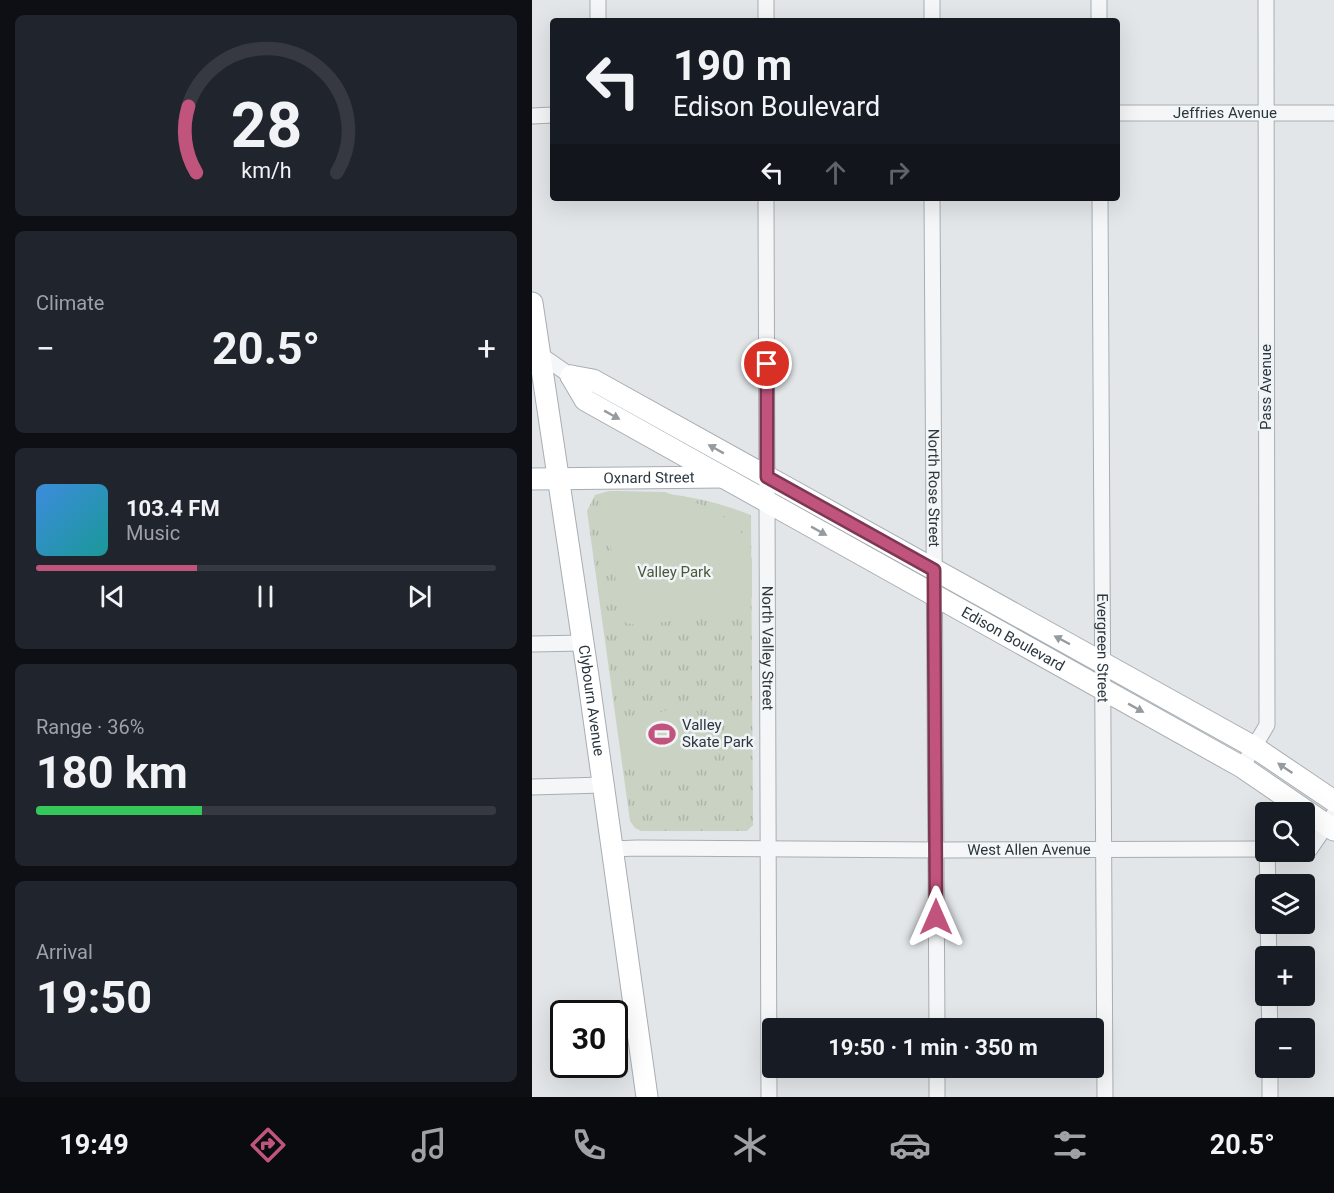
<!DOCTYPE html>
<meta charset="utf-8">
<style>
body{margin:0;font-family:Roboto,sans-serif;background:#20242c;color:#f1f3f6;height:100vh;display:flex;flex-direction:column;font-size:22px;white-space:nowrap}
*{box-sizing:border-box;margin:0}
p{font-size:20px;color:#9ea1a6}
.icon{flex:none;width:33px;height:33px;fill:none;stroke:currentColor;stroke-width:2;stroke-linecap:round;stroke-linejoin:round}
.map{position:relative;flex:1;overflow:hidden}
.details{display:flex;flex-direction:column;gap:15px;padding:15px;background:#0d0f14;width:532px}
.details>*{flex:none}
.guide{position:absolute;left:18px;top:18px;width:570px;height:183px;border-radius:6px;box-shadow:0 6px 24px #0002;background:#171b24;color:#f1f3f6;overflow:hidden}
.fabs{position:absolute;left:723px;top:802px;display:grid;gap:12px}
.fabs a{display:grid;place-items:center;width:60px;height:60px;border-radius:6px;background:#171b24;box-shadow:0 6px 24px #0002;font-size:30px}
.speed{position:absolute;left:18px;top:1000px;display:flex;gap:12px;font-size:30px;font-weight:700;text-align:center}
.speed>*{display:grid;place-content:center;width:78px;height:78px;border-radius:50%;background:#171b24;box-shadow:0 6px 24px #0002;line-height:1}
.speed .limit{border:3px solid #111;border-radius:9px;background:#fff;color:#111}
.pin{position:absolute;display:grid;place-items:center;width:51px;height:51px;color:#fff;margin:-26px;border:3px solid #fff;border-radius:50%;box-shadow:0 2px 6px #0007}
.me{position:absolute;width:66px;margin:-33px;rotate:0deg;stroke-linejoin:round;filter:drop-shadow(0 0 4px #0008)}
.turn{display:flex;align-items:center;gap:21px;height:126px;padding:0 24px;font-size:27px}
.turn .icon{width:78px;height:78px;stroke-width:2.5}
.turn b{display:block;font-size:42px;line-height:51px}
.lanes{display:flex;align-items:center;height:57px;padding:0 24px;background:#0003;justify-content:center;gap:30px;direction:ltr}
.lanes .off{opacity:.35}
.big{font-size:45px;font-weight:700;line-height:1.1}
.details .tile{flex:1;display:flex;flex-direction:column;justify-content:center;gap:9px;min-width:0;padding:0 21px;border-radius:9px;background:#20242c}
.details .dial{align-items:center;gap:0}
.dial svg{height:156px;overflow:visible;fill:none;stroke:#363941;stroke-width:7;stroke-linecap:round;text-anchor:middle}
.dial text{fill:#f1f3f6;stroke:none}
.song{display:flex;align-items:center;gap:18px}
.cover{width:72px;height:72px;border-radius:9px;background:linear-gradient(135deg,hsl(210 70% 55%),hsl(180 70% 35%))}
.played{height:6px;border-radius:3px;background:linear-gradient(90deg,#c1547d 35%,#363941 35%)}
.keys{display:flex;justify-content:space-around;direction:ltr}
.heat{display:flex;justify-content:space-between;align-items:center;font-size:33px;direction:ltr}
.charge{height:9px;border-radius:4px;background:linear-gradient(90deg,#34c759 36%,#363941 0)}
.trip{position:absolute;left:230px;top:1018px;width:342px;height:60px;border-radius:6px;background:#171b24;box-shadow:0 6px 24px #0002;font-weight:700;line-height:60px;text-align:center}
.tab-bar{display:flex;height:96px;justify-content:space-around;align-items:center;background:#090b0e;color:#9ea1a6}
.tab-bar .icon{width:42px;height:42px}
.tab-bar .current{color:#c1547d}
.tab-bar b{font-size:27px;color:#f1f3f6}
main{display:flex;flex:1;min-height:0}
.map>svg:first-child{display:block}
</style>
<main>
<section class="details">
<div class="tile dial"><svg viewBox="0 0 100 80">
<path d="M14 69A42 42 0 1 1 86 69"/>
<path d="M14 69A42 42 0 0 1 10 35" stroke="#c1547d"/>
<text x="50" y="56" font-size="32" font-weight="700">28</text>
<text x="50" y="72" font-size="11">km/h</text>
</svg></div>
<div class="tile"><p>Climate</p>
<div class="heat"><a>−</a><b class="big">20.5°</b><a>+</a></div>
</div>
<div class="tile">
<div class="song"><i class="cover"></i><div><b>103.4 FM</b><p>Music</p></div></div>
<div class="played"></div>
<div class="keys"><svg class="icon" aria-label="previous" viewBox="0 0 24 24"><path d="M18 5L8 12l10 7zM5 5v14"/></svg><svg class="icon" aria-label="pause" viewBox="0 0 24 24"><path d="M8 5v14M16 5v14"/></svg><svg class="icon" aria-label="next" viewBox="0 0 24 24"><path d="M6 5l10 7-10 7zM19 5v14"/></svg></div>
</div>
<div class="tile"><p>Range · 36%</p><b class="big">180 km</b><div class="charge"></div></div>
<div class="tile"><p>Arrival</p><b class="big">19:50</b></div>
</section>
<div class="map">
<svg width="802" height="1097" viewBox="0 0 802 1097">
<defs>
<pattern id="park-tufts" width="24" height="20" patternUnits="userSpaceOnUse" patternTransform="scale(1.5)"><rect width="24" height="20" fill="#cad2c4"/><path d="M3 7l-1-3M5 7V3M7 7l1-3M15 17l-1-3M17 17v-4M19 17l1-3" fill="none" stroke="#aeb5a9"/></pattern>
</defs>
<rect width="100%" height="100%" fill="#e2e6e9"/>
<path fill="url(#park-tufts)" d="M77,491C132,492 167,495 219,515L221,825L215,831H109L103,828L98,821L55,511L63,495Z"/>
<g fill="#cad2c4">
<polygon points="77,491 133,492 184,510 211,534 220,559 220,597 206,610 108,626 94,623 87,616 87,602 73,508"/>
<path d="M146,706C180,705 167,738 165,762C154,771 125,771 110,770L92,753L91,748L95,716L125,720L127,713Z"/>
</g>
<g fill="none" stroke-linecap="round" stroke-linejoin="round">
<defs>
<g id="minor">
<polyline points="66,0 66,21"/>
<polyline points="234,21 234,0"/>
<polyline points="400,21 400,0"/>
<polyline points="567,21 567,0"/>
<path id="s1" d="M585,113H802"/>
<polyline points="0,116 21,115"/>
<path id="s2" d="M234,198L237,1097"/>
<path id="s3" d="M400,198L405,1029"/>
<path id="s4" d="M568,198L573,1097"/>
<polyline points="3,351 39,376"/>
<polyline points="0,644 51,643"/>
<polyline points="710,767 735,725 734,0"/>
<polyline points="0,787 71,785"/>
<path id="s5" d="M80,849L105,848L404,850L734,849"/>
<polyline points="772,849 778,849 802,814"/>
<polyline points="735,852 736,885"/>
<polyline points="736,924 737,957"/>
<polyline points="737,996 738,1029"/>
<polyline points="405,1068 405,1097"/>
<polyline points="738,1068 738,1097"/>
</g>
<g id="secondary">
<path id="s6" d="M0,303L56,676L115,1097"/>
<path id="s7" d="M39,376L53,400L710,767L802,830"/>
<polyline points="39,376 61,380 722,747 802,801"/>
<path id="s8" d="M0,479L190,477"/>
</g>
</defs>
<use href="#minor" stroke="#a7aeb3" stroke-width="17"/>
<use href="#secondary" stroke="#a7aeb3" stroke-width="23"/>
<use href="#minor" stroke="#f4f6f7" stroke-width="15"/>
<use href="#secondary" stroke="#fff" stroke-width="21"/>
</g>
<defs><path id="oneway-solid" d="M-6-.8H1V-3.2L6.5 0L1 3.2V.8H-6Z" transform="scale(1.5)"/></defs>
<g fill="#959b9f">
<use href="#oneway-solid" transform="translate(80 415) rotate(29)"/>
<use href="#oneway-solid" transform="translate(184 449) rotate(-151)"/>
<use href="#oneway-solid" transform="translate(287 531) rotate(29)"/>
<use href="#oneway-solid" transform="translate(530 640) rotate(-152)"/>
<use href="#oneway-solid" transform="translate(604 708) rotate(29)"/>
<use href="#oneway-solid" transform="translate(753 768) rotate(-146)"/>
</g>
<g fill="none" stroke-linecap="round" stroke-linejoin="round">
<defs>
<polyline id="route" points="235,364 235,477 402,570 404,917"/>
</defs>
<use href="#route" stroke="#7d3751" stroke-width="15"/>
<use href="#route" stroke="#c1547d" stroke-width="10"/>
</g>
<defs>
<symbol id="stadium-bare" viewBox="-9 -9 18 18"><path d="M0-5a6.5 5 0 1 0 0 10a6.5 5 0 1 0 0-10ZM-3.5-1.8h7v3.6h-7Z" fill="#c1547d" stroke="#f1f4f6" stroke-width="2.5" paint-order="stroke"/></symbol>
</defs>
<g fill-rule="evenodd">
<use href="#stadium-bare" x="111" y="715" width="38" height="38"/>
</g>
<g text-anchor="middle" stroke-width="5" stroke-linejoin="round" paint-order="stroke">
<g font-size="15" fill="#2b373f" stroke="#f1f4f6">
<text dy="5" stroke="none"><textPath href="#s1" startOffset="108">Jeffries Avenue</textPath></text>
<text transform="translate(734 387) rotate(-90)" y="5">Pass Avenue</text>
<text dy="5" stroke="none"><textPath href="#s8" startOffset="117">Oxnard Street</textPath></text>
<text dy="5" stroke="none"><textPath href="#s3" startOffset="290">North Rose Street</textPath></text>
<text dy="5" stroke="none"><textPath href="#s7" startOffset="518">Edison Boulevard</textPath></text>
<text dy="5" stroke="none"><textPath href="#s2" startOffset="450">North Valley Street</textPath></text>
<text dy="5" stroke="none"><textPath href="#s4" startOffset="450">Evergreen Street</textPath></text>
<text dy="5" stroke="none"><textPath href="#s6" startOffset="402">Clybourn Avenue</textPath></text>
<text dy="5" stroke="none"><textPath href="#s5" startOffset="417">West Allen Avenue</textPath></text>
</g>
<g font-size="15" fill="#47593a" stroke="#f1f4f6">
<text x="142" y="577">Valley Park</text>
</g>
<g font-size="15" fill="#2b373f" stroke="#f1f4f6" text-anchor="start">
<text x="150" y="730">Valley<tspan x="150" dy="17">Skate Park</tspan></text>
</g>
</g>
</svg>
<div class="fabs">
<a><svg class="icon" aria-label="search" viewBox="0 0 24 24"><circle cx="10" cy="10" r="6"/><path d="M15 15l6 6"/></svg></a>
<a><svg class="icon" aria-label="layers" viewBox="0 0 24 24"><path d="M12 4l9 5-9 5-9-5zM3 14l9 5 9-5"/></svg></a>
<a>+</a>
<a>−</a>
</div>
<div class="speed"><div class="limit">30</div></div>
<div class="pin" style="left:235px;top:364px;background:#d93025"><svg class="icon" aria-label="arrive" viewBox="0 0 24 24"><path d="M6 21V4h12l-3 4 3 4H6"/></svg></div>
<svg class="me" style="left:404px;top:917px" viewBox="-20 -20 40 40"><path d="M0-17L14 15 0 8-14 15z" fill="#c1547d" stroke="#fff" stroke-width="4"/></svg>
<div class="trip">19:50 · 1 min · 350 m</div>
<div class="guide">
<div class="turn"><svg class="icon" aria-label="left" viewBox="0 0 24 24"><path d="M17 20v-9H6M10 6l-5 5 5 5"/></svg><div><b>190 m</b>Edison Boulevard</div></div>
<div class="lanes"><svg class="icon" aria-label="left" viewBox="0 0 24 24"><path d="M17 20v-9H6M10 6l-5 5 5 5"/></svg><svg class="icon off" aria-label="ahead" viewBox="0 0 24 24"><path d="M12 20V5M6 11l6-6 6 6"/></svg><svg class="icon off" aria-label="right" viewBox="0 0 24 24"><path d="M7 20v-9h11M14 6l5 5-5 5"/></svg></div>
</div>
</div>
</main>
<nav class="tab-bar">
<b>19:49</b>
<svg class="icon current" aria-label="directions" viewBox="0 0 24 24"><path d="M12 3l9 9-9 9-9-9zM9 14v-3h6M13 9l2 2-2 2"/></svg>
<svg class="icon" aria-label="music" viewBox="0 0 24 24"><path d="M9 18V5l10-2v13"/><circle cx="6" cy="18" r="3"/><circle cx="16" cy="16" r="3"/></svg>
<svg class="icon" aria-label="phone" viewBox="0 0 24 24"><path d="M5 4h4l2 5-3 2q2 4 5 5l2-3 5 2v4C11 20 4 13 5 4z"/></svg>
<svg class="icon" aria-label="climate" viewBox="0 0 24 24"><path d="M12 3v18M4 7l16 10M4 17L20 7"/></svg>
<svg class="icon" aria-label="car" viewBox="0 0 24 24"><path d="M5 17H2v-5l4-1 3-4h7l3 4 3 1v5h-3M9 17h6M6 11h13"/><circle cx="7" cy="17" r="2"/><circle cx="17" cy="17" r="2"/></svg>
<svg class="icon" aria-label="filters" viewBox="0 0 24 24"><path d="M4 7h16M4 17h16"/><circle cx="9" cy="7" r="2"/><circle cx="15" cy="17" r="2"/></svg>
<b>20.5°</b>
</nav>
